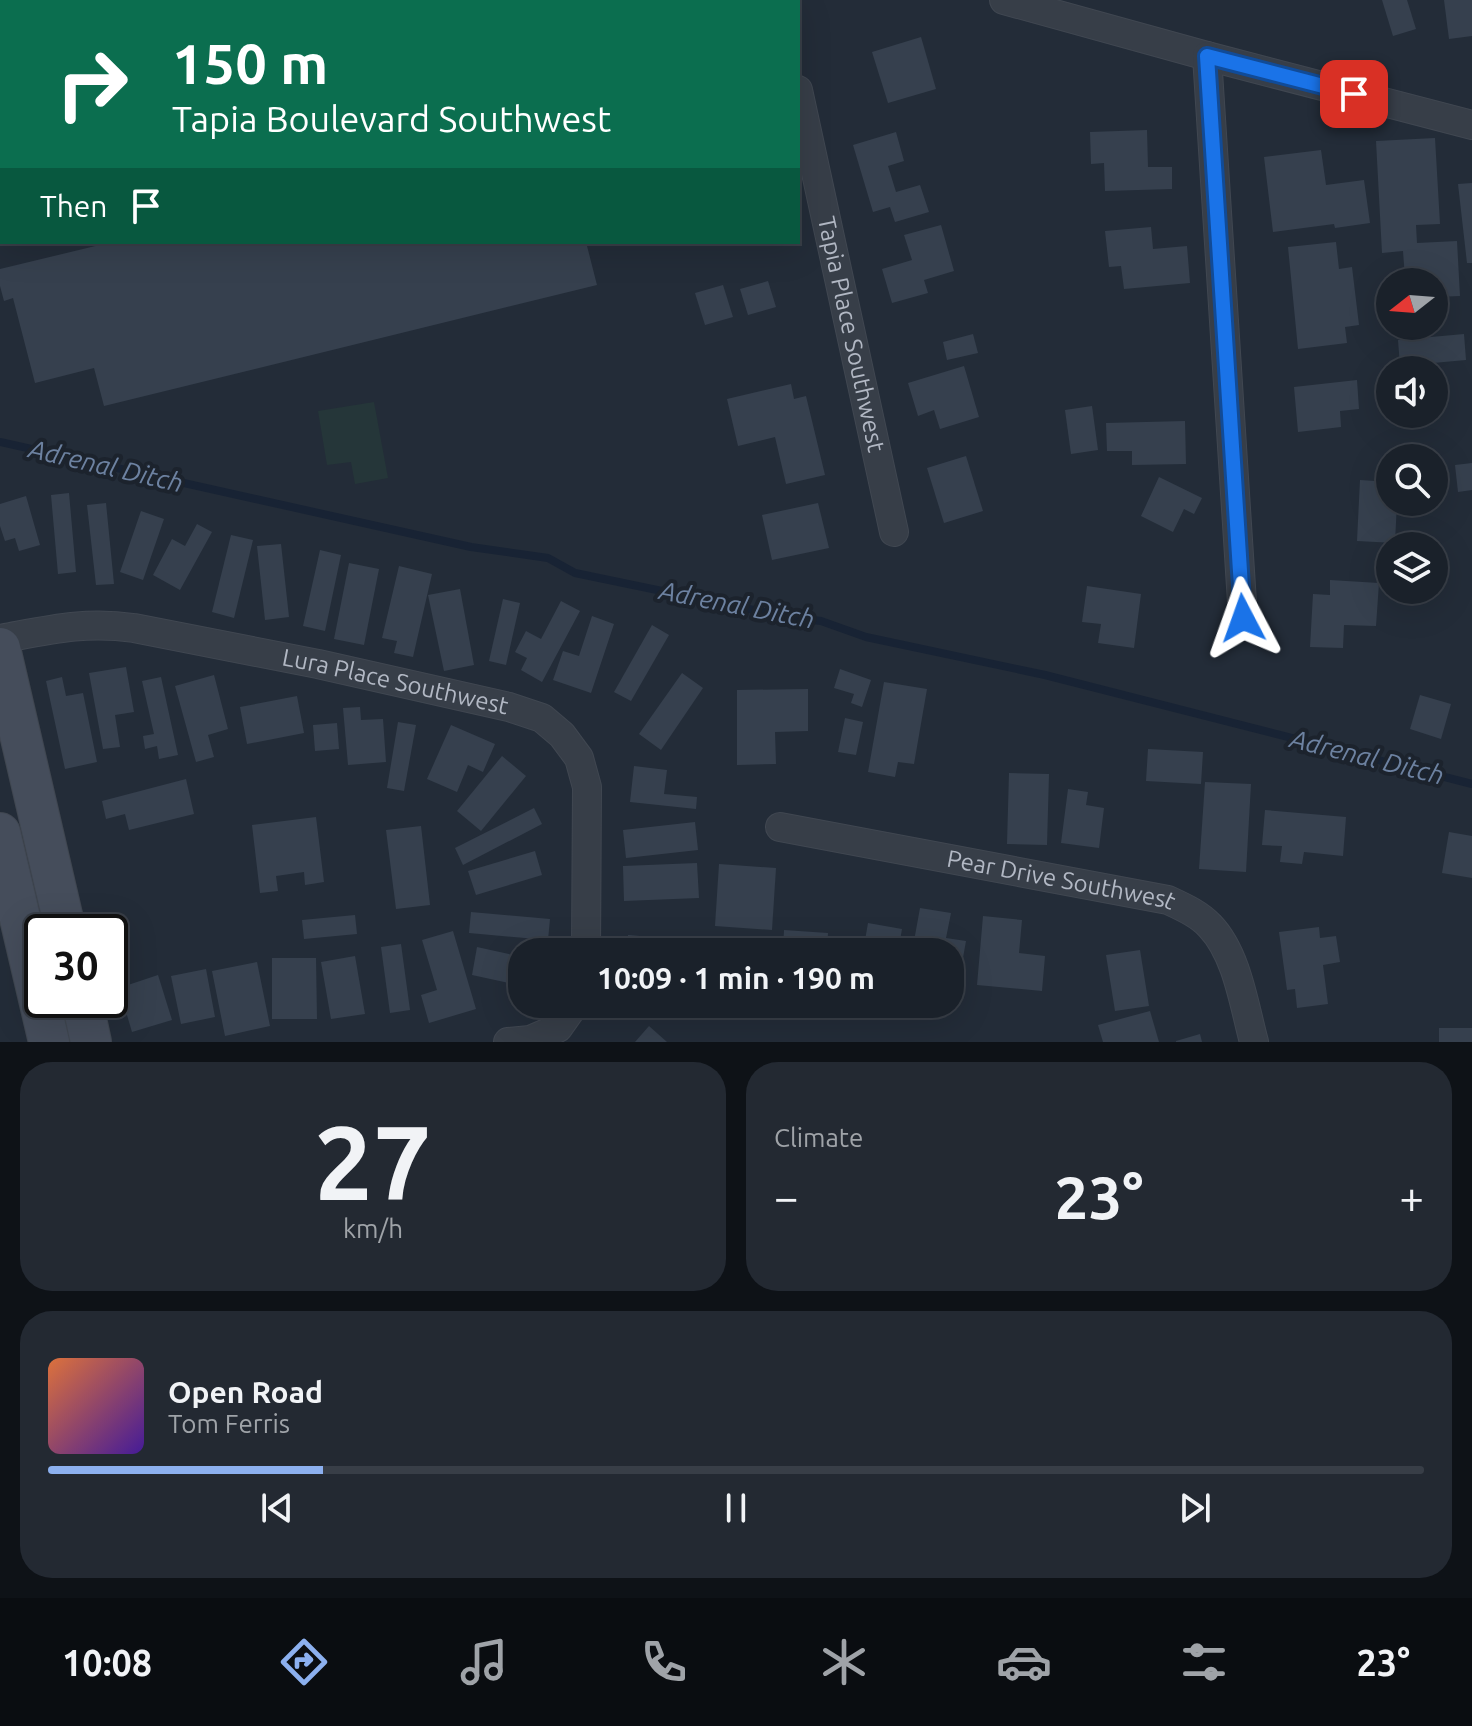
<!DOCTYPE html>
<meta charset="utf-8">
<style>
body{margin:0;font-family:Ubuntu,sans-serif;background:#232932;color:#f1f3f6;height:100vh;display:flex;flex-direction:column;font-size:30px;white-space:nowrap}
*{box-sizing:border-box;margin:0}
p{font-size:26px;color:#9fa3a8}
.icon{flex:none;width:44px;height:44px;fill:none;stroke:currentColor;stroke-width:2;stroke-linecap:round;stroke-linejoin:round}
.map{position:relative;height:1042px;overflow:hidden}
.sheet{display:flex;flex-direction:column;gap:20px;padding:20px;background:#0e1217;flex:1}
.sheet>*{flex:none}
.banner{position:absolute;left:0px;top:0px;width:800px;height:244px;box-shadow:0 8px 32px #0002,0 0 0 2px #383e47;background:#0b6e4f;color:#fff;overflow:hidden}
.needle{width:52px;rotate:253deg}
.fabs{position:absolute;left:1376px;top:268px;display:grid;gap:16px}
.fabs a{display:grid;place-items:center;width:72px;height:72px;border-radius:50%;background:#1a212a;box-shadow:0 8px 32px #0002,0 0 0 2px #383e47;font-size:40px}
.speed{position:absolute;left:24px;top:914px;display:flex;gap:16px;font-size:40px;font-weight:700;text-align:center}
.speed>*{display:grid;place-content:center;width:104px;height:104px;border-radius:50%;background:#1a212a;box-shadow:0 8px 32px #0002,0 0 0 2px #383e47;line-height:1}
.speed .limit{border:4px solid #111;border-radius:12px;background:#fff;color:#111}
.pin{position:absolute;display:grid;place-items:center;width:68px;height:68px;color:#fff;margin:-34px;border-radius:16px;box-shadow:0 4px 12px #0006}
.me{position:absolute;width:88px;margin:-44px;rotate:356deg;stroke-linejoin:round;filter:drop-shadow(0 0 6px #0008)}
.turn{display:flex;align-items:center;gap:28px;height:168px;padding:0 40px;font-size:36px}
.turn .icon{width:104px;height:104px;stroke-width:2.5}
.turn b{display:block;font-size:56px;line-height:68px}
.then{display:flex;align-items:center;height:76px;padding:0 40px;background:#0003;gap:16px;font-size:30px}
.big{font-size:60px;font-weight:600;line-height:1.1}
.sheet .card{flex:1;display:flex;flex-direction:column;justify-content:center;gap:12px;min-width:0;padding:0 28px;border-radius:32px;background:#232932}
.sheet .dial{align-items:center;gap:0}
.dial b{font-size:104px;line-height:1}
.song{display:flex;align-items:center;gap:24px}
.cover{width:96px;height:96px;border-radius:12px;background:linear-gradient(135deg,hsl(20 70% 55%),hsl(260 70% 35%))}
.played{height:8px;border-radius:4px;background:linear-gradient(90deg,#8cb0ef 20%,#383e47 20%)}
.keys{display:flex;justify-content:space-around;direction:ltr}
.heat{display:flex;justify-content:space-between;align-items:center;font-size:44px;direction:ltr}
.sheet .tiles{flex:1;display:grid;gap:20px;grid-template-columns:1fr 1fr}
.card:last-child{grid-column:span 2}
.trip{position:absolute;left:508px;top:938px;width:456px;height:80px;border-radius:32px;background:#1a212a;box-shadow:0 8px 32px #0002,0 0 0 2px #383e47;font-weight:600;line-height:80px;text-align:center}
.tabs{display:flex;height:128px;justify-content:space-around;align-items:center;background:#0a0d11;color:#9fa3a8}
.tabs .icon{width:56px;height:56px}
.tabs .on{color:#8cb0ef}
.tabs b{font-size:36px;color:#f1f3f6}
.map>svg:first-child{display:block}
</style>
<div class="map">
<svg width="1472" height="1042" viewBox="0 0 1472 1042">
<rect width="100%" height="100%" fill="#232c38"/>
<polygon fill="#253639" points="374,402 388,478 355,484 351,462 327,465 318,411"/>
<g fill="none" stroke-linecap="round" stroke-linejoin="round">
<polyline stroke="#182334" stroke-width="8" points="0,442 471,547 548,558 575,573 788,617 821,621 866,637 1045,675 1472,784"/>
</g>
<g fill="#36404e">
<polygon points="1382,0 1407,0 1416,29 1393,36"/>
<polygon points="1444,0 1472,0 1472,36 1449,39"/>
<polygon points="921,37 936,89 888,103 872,52"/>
<polygon points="1147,130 1148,167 1172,167 1172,189 1105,191 1104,163 1091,164 1090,132"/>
<polygon points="896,132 904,161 888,166 896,192 920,185 929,212 895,222 890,207 873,212 853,145"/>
<polygon points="1435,138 1440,224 1416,225 1417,243 1457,241 1460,296 1436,297 1435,276 1405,278 1403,251 1382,253 1376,141"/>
<polygon points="1321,150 1326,185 1364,180 1370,223 1335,228 1334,224 1273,232 1264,157"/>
<polygon points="1472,183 1472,263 1467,263 1458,184"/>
<polygon points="941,225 954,271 924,280 928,293 892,303 882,269 912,260 904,235"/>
<polygon points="1151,227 1153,249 1187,246 1190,283 1124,289 1121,266 1109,267 1105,231"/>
<polygon points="112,242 586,242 597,285 104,406 94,368 35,383 13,298 4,301 0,286 0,269"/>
<polygon points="1336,242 1339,269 1352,267 1359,325 1345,327 1347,343 1298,349 1288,247"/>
<polygon points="768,281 776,307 748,315 740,289"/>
<polygon points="723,285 733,317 705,325 695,293"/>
<polygon points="973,334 978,353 947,360 943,342"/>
<polygon points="1464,334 1466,360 1400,366 1398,340"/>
<polygon points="964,366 979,417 940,429 934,410 918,416 908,383"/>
<polygon points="1357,380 1359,409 1340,411 1341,427 1298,432 1294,387"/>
<polygon points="791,384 794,399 806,396 825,475 786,484 775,437 738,446 727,399"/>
<polygon points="1092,406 1098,450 1071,454 1065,410"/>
<polygon points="1185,421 1186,464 1132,465 1132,451 1107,451 1106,423"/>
<polygon points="966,456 983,511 944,523 927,468"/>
<polygon points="1472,463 1472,490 1458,492 1455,465"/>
<polygon points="1159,477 1202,498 1194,514 1184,509 1173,532 1141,516"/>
<polygon points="1360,480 1390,482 1390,502 1397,502 1395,543 1357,541"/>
<polygon points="69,493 76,572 58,574 51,495"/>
<polygon points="26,496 40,545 19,551 15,538 5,541 0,526 0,504"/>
<polygon points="106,503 114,584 96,585 87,505"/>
<polygon points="818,503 829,548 772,560 762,515"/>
<polygon points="141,511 164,519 143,580 120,572"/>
<polygon points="197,524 212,532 180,590 153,575 172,539 185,546"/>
<polygon points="231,535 253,540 234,618 212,612"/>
<polygon points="281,544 289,617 265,620 257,546"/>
<polygon points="320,550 341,555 325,631 303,626"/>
<polygon points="349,563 379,569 364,645 334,639"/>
<polygon points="399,566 432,574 413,657 394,653 397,641 382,638"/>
<polygon points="1330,580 1379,583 1376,626 1344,625 1343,648 1310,647 1313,594 1330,595"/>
<polygon points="1087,586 1141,594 1134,648 1098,643 1101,624 1082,622"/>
<polygon points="460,589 474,665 444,671 428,595"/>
<polygon points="503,599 520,603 506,665 489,661"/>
<polygon points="561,601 580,611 542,682 521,670 527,658 515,652 526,631 541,639"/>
<polygon points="592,616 614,624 591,693 553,680 563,651 579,656"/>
<polygon points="652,625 669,635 631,701 614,692"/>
<polygon points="126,667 134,712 115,715 120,747 103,749 89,673"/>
<polygon points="840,669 871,680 862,707 851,703 854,694 834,688"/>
<polygon points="682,673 703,688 661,750 639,734"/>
<polygon points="214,675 228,729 208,735 214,757 196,762 175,686"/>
<polygon points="62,677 66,696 83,693 97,762 65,769 46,681"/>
<polygon points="161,677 178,755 159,759 157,746 145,749 143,736 154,734 142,681"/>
<polygon points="884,682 927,689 914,764 898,762 895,777 868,772"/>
<polygon points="808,689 808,731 775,732 776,764 737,765 737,690"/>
<polygon points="1420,695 1451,704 1441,739 1410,729"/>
<polygon points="297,696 304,733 247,744 240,707"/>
<polygon points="360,707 361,720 383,719 386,762 348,765 343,708"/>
<polygon points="845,718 863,722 856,755 838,752"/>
<polygon points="398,722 416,725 404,791 387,788"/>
<polygon points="337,723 339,749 315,751 313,725"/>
<polygon points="451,725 495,744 483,772 468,765 457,792 427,779"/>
<polygon points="1148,749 1203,752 1201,784 1146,781"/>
<polygon points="502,756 526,776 481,831 457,811"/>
<polygon points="634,766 667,770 664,794 697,797 696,809 630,802"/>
<polygon points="1009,773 1049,774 1047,845 1007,844"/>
<polygon points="186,779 194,814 129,830 125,814 106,819 102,801"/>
<polygon points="1205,782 1251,784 1246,872 1199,869"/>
<polygon points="1068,789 1088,792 1086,805 1104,808 1099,848 1061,843"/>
<polygon points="534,808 542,824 463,865 455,848"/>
<polygon points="1265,810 1346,817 1343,856 1304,852 1302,864 1280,862 1282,846 1262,845"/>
<polygon points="316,817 324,882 305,885 304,872 276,876 278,891 260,893 252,825"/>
<polygon points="695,822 698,850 626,858 623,830"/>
<polygon points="421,826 430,905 396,909 386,830"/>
<polygon points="1449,832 1472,836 1472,878 1442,873"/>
<polygon points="535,851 542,875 476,895 468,871"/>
<polygon points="697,863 699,898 624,901 623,866"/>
<polygon points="719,864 776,868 772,930 715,926"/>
<polygon points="920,908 951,913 946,938 966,941 958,986 950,984 950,952 912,952"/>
<polygon points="471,912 550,919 548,940 469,933"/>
<polygon points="355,915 357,934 304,939 302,920"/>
<polygon points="983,916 1022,920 1019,953 1045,956 1042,991 977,985"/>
<polygon points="868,923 902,929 898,952 863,952"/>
<polygon points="1319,927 1320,938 1336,936 1340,962 1323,965 1328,1004 1297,1008 1295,989 1287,990 1279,932"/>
<polygon points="784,930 828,933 827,952 783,952"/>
<polygon points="453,931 476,1009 429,1023 421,995 437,990 422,940"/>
<polygon points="628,935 699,941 698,952 627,952"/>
<polygon points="748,939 768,942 767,952 746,952"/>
<polygon points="401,944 410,1010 390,1013 381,947"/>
<polygon points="477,947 522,957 522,986 472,975"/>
<polygon points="1140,950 1149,1006 1115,1011 1106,955"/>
<polygon points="355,956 365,1014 331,1019 321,962"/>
<polygon points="272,958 316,958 317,1019 272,1019"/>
<polygon points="257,962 270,1026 225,1036 212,971"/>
<polygon points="206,969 215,1017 181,1024 171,976"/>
<polygon points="158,975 172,1020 132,1032 119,988"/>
<polygon points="656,1004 696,1004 691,1017"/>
<polygon points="1150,1011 1159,1042 1103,1042 1098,1025"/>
<polygon points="649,1026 667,1042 635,1042"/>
<rect x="1439" y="1028" width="33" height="14"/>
<polygon points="1200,1034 1202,1042 1176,1042 1176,1041"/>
</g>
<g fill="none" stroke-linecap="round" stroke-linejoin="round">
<defs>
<g id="lane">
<polyline points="560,0 561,2"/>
<polyline points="42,2 49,0"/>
<polyline points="0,20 2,19"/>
<polyline points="0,235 2,234"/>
</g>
<g id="street">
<polyline points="778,0 779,2"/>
<polyline points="1004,0 1207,56 1472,125"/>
<polyline points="1207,56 1243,618"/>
<path id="s1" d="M798,90L894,532"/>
<path id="s2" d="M0,639C49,630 83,621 134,628L318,664L509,707L542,718L562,735L579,758L587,787L586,952"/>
<path id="s3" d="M780,827L1168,900C1183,907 1199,914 1210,926C1237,954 1244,1005 1254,1042"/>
<polyline points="508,1042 530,1040 558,1028 575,1004"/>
</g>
<g id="secondary">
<polyline points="0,648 66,932"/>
<polyline points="0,833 49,1042"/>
<polyline points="82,1000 91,1042"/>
</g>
</defs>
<use href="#lane" stroke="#404751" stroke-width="16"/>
<use href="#street" stroke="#404751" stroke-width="30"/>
<use href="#secondary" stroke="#404751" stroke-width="42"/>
<use href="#lane" stroke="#373e48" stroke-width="14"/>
<use href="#street" stroke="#373e48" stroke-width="28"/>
<use href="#secondary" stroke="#454d5b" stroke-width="40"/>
</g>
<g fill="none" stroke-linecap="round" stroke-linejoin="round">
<defs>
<polyline id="route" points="1243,618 1207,56 1354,94"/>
</defs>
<use href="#route" stroke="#114b97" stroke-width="20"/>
<use href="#route" stroke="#1a73e8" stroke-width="14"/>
</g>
<g text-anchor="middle" stroke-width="8" stroke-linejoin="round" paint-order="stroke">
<g font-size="24" fill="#b2b8c4" stroke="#1c232d">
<text dy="8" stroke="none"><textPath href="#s1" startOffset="250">Tapia Place Southwest</textPath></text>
<text dy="8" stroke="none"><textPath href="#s2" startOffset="402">Lura Place Southwest</textPath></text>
<text dy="8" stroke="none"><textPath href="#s3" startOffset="286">Pear Drive Southwest</textPath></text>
</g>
<g font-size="26" font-style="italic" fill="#6d82a1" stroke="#1c232d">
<text transform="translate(106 466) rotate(13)" y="9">Adrenal Ditch</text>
<text transform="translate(737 605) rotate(11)" y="9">Adrenal Ditch</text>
<text transform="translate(1367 757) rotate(14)" y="9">Adrenal Ditch</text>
</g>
</g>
</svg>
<div class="fabs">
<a><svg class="needle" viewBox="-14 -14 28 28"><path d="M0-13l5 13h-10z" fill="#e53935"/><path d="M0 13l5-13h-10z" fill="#9fa3a8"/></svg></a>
<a><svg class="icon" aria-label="sound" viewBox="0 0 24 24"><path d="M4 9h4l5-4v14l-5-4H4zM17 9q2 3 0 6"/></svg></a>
<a><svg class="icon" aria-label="search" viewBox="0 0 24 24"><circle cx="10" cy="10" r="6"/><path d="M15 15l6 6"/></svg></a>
<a><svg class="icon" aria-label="layers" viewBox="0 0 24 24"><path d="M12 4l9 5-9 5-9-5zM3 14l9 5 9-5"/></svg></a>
</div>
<div class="speed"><div class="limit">30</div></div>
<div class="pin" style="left:1354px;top:94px;background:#d93025"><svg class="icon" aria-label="arrive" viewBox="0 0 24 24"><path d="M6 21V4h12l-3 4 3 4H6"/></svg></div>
<svg class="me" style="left:1243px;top:618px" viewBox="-20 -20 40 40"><path d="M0-17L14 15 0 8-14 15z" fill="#1a73e8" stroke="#fff" stroke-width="4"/></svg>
<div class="trip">10:09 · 1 min · 190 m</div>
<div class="banner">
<div class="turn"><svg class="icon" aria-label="right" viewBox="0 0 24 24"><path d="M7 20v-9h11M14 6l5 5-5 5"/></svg><div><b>150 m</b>Tapia Boulevard Southwest</div></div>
<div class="then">Then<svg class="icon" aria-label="arrive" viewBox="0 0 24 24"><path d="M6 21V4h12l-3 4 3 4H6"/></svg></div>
</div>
</div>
<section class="sheet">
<div class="tiles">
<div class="card dial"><b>27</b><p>km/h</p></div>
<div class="card"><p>Climate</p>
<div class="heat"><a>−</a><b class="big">23°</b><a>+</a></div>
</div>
<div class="card">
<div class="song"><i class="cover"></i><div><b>Open Road</b><p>Tom Ferris</p></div></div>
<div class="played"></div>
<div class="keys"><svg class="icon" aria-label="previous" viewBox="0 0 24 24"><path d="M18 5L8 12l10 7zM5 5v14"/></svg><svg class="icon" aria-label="pause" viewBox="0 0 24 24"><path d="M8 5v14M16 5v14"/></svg><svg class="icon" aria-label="next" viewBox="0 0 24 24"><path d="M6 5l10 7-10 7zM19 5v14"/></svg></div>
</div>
</div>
</section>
<nav class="tabs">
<b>10:08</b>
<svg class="icon on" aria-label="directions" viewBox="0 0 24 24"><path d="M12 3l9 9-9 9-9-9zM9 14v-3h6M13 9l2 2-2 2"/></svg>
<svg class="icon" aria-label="music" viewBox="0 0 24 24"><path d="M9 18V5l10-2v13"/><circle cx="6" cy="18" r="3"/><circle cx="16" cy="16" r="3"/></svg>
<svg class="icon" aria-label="phone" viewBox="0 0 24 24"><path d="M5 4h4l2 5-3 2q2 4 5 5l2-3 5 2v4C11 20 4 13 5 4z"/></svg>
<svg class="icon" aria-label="climate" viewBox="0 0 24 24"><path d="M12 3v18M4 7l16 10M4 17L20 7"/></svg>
<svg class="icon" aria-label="car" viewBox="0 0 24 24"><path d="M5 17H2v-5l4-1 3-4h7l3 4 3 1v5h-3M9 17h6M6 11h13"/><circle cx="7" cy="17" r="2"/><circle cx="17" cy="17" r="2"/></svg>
<svg class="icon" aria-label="filters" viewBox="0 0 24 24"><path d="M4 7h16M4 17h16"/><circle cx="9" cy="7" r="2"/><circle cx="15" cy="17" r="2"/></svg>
<b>23°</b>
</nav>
